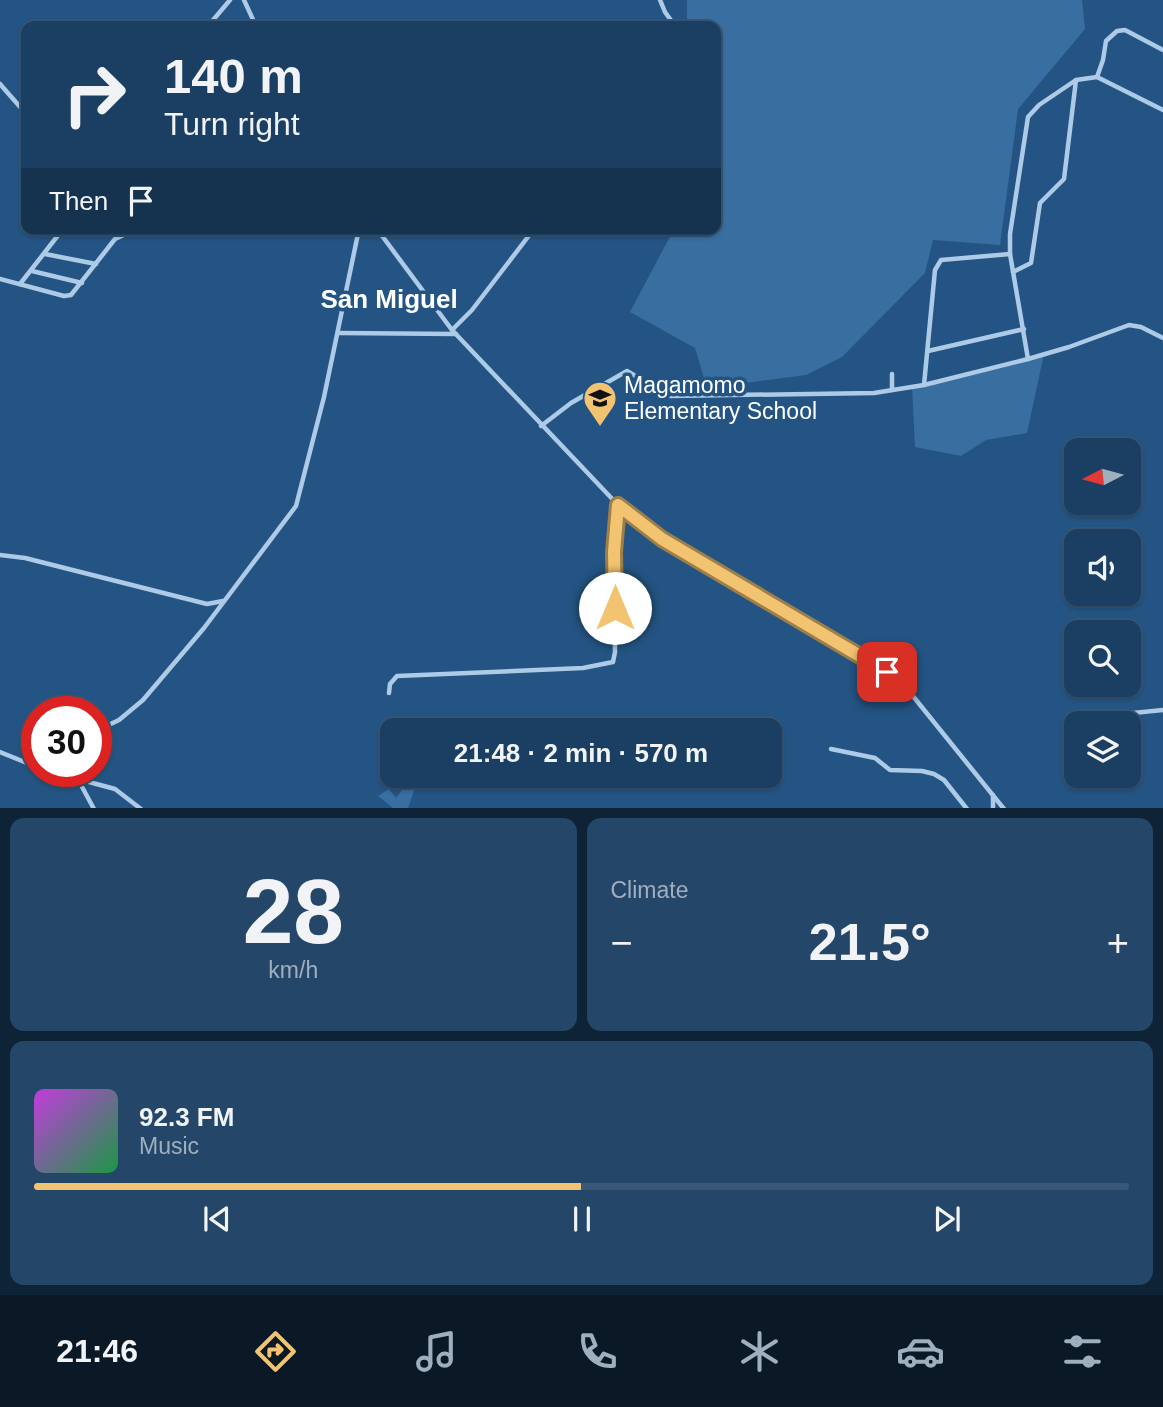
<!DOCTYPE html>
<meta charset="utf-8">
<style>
body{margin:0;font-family:Arial,sans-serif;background:#244668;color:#f1f3f6;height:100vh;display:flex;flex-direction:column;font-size:26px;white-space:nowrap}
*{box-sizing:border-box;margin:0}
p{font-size:23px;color:#a0afbe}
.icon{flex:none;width:38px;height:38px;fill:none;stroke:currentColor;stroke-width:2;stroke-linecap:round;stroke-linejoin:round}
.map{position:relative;height:808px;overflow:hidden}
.details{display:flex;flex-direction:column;gap:10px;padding:10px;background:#0f2336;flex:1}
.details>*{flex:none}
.top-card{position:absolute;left:21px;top:21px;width:700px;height:214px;border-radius:14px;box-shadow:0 2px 5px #0004,0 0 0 2px #395877;background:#1b3f62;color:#f1f3f6;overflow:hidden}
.needle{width:46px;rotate:264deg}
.tools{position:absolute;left:1064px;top:438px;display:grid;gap:14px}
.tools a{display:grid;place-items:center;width:77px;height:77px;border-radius:14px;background:#1b3f62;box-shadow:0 2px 5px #0004,0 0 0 2px #395877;font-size:35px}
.speed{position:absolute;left:21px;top:696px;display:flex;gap:14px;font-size:35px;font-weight:700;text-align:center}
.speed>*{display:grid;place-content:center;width:91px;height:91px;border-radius:50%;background:#1b3f62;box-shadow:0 2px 5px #0004,0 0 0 2px #395877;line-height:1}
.speed .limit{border:10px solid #d22;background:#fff;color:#111}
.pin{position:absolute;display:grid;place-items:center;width:60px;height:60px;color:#fff;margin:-30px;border-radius:14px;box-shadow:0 4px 10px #0006}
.me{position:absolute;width:77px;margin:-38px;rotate:0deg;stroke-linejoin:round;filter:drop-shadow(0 0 5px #0008)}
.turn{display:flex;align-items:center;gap:24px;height:147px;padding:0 28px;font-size:32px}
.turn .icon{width:91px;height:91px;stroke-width:2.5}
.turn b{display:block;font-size:49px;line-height:60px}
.then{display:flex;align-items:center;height:66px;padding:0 28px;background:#0003;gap:14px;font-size:26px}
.big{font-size:52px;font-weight:700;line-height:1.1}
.details .card{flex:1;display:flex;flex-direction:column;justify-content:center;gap:10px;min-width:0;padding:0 24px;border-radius:14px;background:#244668}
.details .dial{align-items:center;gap:0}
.dial b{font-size:91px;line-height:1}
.song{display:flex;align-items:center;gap:21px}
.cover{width:84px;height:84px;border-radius:10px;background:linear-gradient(135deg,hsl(290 70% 55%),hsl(140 70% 35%))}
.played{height:7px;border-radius:4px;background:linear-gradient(90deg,#f2c471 50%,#395877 50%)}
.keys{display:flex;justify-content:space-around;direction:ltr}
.heat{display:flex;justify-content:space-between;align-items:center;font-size:38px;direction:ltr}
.details .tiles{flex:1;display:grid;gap:10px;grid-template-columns:1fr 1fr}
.card:last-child{grid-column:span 2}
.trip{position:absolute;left:380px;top:718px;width:402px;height:70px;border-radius:14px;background:#1b3f62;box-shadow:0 2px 5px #0004,0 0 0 2px #395877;font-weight:700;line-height:70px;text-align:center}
.tabs{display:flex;height:112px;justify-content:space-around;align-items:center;background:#0b1927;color:#a0afbe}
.tabs .icon{width:49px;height:49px}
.tabs .selected{color:#f2c471}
.tabs b{font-size:32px;color:#f1f3f6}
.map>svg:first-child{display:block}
</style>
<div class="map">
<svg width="1163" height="809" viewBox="0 0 1163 809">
<rect width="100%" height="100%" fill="#245483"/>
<g fill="#396ea0">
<polygon points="687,0 1082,0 1085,29 1018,109 1000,245 933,240 925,273 842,357 806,375 707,388 695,348 630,312 674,229 716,229 716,149 723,135 716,120 716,26 687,26"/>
<polygon points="1044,354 1027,433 986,440 961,456 915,447 912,387"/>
<polygon points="422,780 429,789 415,788 408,808 393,808 378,796 389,789 396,798 407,783"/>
</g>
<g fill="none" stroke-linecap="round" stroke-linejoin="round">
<g stroke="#adcbe7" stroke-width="4.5">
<polyline points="244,0 256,26"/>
<polyline points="660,0 665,12 675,26"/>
<polyline points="208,26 230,0"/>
<polyline points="1097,77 1103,60 1106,41 1117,31 1125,30 1163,50"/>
<polyline points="1076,80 1097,77 1163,110"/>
<polyline points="0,84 21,108"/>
<polyline points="377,229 452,330 618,505 662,539 754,592 785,612 887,672 904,685 1004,809"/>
<polyline points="45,254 96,264"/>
<polyline points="1010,254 1010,234 1028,117 1039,105 1076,80 1064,179 1040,203 1031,263 1013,272"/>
<polyline points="32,271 82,283"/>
<polyline points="0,279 64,296 71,295 115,239 137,229"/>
<polyline points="20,284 63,229"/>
<polyline points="452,330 472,310 534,229"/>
<polyline points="338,333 456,334"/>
<polyline points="928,351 1024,329"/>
<polyline points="924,385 935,270 941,260 1010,254 1028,359"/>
<polyline points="892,390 892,374"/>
<polyline points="541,426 571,403 627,371 669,396 874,393 924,385 1028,359 1069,347 1129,325 1141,327 1163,338"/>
<polyline points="0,555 25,558 207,604 223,601"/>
<polyline points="389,693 390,684 397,676 583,668 613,662 615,652 614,552 618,506"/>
<polyline points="1080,721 1093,717 1163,710"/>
<polyline points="96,731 119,720 143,700 204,628 296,506 324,397 359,229"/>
<polyline points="831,749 875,758 890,770 922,771 934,774 944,780 967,809"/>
<polyline points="0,752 37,767"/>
<polyline points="52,772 115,789 141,809"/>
<polyline points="74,772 94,809"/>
<polyline points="993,795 993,809"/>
</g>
</g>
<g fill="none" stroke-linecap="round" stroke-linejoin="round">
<defs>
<polyline id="route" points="615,608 614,552 618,505 662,539 887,672"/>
</defs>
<use href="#route" stroke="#9d7f49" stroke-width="18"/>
<use href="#route" stroke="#f2c471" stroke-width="12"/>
</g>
<defs>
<symbol id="school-pin" viewBox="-11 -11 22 30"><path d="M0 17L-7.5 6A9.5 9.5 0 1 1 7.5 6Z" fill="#f2c471" stroke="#245483"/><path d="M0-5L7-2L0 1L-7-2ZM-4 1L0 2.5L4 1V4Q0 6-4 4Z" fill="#111"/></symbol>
</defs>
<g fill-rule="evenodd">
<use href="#school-pin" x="581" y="379" width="38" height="52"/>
</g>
<g text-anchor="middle" stroke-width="7" stroke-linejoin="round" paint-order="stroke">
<g font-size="23" fill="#fff" stroke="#245483" text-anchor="start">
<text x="624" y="393">Magamomo<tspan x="624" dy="26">Elementary School</tspan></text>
</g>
<g font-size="26" font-weight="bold" fill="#fff" stroke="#245483">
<text x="389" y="308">San Miguel</text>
</g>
</g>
</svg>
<div class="tools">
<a><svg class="needle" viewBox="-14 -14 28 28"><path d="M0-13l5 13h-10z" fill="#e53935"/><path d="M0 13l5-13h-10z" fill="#a0afbe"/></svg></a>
<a><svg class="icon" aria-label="sound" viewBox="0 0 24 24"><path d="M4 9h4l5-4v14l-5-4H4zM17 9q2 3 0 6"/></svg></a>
<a><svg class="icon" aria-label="search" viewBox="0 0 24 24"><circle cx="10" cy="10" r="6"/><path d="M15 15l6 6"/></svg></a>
<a><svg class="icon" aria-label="layers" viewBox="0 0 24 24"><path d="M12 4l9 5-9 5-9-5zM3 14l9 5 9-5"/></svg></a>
</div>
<div class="speed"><div class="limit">30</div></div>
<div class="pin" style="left:887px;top:672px;background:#d93025"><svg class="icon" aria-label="arrive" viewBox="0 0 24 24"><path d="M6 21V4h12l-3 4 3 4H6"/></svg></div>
<svg class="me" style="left:615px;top:608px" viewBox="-20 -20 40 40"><circle r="19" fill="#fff"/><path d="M0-13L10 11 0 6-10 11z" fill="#f2c471"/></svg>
<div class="trip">21:48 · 2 min · 570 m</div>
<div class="top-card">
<div class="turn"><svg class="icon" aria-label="right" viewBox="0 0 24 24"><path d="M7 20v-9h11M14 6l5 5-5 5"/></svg><div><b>140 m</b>Turn right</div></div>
<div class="then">Then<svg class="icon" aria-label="arrive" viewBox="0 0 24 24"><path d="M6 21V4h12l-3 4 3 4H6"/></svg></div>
</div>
</div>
<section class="details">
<div class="tiles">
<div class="card dial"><b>28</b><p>km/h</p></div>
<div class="card"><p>Climate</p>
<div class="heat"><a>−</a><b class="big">21.5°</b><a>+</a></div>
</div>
<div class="card">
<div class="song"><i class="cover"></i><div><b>92.3 FM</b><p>Music</p></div></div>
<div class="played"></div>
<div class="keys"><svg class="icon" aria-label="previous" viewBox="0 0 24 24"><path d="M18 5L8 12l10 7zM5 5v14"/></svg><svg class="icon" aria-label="pause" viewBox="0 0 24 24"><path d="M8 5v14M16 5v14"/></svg><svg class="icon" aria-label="next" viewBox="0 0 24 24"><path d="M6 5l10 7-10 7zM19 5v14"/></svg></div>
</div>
</div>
</section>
<nav class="tabs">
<b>21:46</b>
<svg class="icon selected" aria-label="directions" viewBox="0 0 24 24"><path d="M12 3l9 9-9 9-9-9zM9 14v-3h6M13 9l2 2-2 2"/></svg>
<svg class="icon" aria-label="music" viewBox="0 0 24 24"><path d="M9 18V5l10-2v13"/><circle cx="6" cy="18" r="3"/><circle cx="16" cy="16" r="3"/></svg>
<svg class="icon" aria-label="phone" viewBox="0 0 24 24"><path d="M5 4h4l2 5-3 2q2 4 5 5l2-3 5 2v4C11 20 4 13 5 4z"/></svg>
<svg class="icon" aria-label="climate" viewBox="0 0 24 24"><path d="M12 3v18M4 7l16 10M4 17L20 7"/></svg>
<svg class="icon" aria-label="car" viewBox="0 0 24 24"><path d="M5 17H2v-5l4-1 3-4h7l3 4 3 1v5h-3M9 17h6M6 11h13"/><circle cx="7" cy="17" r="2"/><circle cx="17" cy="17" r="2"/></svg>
<svg class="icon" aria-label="filters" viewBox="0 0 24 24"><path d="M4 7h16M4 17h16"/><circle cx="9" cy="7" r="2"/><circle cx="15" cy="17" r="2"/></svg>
</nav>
